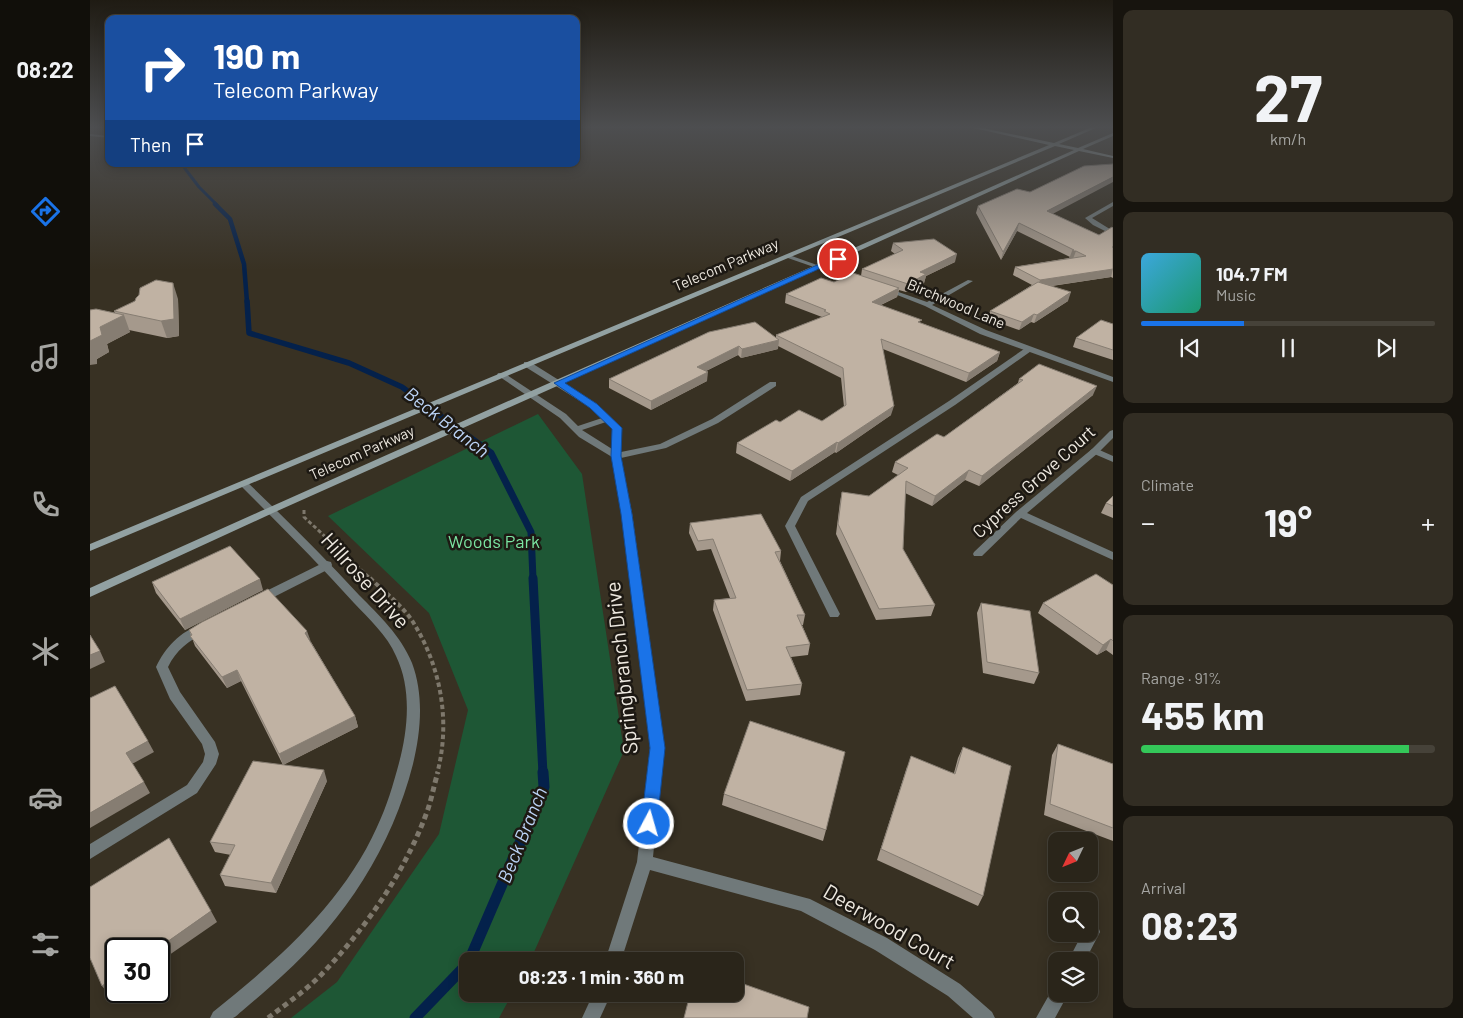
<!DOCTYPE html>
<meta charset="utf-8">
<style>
body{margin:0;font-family:Barlow,sans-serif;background:#322d23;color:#f1f3f6;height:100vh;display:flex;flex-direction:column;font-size:19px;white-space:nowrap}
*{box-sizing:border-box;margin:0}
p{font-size:16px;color:#a5a5a2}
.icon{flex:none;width:28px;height:28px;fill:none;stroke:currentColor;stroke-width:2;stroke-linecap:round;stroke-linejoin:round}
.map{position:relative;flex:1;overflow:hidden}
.sheet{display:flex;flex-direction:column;gap:10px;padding:10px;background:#17140e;width:350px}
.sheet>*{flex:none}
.banner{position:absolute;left:15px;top:15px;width:475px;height:152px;border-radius:10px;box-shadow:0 2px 12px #0003,0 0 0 1px #464239;background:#1a4fa0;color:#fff;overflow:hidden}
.needle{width:32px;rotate:227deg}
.buttons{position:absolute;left:958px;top:832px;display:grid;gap:10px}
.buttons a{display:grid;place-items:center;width:50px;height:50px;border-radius:10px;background:#2a251a;box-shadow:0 2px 12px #0003,0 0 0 1px #464239;font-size:25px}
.speed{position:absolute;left:15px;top:938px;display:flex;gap:10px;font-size:25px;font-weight:700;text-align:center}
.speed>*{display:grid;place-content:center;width:65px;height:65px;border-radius:50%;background:#2a251a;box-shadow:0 2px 12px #0003,0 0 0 1px #464239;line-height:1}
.speed .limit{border:2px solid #111;border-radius:8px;background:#fff;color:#111}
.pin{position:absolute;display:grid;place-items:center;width:42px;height:42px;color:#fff;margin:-21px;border:2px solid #fff;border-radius:50%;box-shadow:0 1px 5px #0007}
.me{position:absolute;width:55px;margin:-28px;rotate:6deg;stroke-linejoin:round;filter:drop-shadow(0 0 4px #0008)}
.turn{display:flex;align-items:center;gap:18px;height:105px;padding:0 25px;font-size:22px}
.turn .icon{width:65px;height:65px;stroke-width:2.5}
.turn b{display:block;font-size:35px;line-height:42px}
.then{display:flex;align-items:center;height:48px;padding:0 25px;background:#0003;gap:10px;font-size:19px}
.big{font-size:38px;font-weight:700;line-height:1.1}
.sheet .card{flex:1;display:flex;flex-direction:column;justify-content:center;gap:8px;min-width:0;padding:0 18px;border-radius:10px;background:#322d23}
.sheet .dial{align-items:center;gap:0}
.dial b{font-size:65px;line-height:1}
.song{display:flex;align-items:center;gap:15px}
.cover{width:60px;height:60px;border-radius:8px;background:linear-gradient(135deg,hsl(200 70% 55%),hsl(160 70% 35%))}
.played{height:5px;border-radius:2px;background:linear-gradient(90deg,#1a73e8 35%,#464239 35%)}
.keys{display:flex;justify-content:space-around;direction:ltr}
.heat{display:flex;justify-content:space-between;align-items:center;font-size:28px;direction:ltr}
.charge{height:8px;border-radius:4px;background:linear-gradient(90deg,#34c759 91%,#464239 0)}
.trip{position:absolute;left:369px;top:952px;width:285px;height:50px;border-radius:10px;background:#2a251a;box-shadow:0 2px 12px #0003,0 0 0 1px #464239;font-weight:700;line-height:50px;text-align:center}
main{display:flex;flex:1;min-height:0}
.dock{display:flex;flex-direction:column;width:90px;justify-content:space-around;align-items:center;background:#110f0a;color:#a5a5a2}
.dock .icon{width:35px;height:35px}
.dock .selected{color:#1a73e8}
.dock b{font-size:22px;color:#f1f3f6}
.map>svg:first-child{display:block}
</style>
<main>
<nav class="dock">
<b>08:22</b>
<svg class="icon selected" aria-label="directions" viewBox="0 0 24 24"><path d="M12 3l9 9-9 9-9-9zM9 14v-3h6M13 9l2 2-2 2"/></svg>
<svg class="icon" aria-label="music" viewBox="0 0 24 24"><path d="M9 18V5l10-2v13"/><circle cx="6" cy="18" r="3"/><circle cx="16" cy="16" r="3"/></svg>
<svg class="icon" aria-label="phone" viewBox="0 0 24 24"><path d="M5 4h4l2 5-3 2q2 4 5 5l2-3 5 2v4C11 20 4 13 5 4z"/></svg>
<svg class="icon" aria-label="climate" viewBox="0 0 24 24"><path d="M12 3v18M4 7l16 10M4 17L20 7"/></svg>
<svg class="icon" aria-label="car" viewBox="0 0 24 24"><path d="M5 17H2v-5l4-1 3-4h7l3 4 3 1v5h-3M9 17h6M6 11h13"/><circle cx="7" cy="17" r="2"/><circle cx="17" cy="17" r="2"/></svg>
<svg class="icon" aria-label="filters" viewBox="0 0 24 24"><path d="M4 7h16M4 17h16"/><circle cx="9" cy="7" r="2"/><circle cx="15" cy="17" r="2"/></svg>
</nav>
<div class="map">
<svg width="1023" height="1018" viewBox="0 0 1023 1018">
<rect width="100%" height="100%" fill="#383123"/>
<polygon fill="#1e5735" points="448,414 492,474 534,751 440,961 378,961 378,994 422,994 409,1018 201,1018 247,982 349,834 378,710 339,613 238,516"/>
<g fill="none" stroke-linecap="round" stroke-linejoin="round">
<polyline stroke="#04214b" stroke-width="3" points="94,164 93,166 109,187 127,205"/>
<polyline stroke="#04214b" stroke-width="4.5" points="125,204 140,219 154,264 157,302"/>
<polyline stroke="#04214b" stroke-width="5.5" points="157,301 159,333 259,363 312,387 363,425"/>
<polyline stroke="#04214b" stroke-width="7" points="361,424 401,453 441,532 443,579"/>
<polyline stroke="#04214b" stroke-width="9" points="443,578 453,774"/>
<g stroke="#04214b" stroke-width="11">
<polyline points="379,961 454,787 453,772"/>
<polyline points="325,1018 378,963"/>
</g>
<polyline stroke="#7e786c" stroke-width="3" stroke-dasharray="4 2.5" stroke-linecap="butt" points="214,510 214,517 281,579"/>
<path stroke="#7e786c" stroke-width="4" stroke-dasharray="4.5 3" stroke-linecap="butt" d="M280,578C294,592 312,605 323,622C351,667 361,722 347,774"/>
<path stroke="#7e786c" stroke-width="5" stroke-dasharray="5.5 4" stroke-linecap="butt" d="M178,1018C196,1004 215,991 231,975C276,928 316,871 338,809C342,797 344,785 348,772"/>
<g fill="#70797a" fill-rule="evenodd">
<polygon points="0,134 19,136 19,138 0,136"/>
<polygon points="937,347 940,347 944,349 865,405 718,501 705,526 750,614 748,617 740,617 695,526 711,497 859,401"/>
<polygon points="1005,448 1023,456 1023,462 1002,453 1000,451 1002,449"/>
<polygon points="237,561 241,562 242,565 241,568 174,602 166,602 164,599 166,596"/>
<path d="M111,625L115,626L117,629L115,632C99,641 86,650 78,667L90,692L125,742L129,754L126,764L107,793L0,859V844L97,785L113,762L115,754L112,744L80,699L66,667C75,648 90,631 111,625Z"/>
</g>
<g fill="#70797a" fill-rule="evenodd">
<polygon points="1023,202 1023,206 1002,218 1023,231 1023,235 1003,225 995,218"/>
<polygon points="695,255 699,255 772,281 767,282 695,257"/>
<polygon points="878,280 883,281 842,305 896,330 1023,377 1023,382 890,334 835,306 792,289 797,288 837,302"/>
<path d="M434,362H440L507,404L531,428V452L570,444L622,419L680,382H686V386L628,423L576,448L531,458L542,513L574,748L563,857L720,899L797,938L870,984L902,1012L905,1018H883L858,996L785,950L711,911L560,870L531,961H515L547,862L560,748L532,513L522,457L489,437L470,418L407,375L408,373H414L476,414L488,426L512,418L501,408L434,366ZM516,422L523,429L522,449L492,430Z"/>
<polygon points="1023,430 1023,438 1008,453 937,513 1023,552 1023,560 931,518 892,556 884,556 883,554 884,552 926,512 1002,449 1020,431"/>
<path d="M154,481L157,482C196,519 233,556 269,595C289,615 311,636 322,663C334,695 331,731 323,764C302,847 255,919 192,976C179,988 165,1000 152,1011C149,1013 146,1017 143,1018C137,1018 127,1018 120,1018L123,1012C187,961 253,903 287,827C297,806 303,785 309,763C318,729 322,689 306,656C297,635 279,619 264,603C227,562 189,524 151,486L149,484L151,482Z"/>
<polygon points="1002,924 1008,926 1010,932 995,961 978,961 992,934 999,934 999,925"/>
<polygon points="966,987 966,994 978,994 965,1018 946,1018 963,988"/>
<polygon points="503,994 521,994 510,1018 492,1018"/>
</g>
<path fill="#92a1a2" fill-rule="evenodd" d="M879,127H888L964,143L1002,127H1008L969,144L988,148L1023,133V136L993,149L1023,156V158L989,151L731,268L185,512L0,597V588C327,440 656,297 984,150L965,146L0,551V544L959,145Z"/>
</g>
<g fill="#a5998c">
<polygon points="940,192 963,214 1009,235 1023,228 1023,278 1021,277 962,286 978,301 944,323 941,322 929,330 898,319 900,311 942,285 923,275 925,267 979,258 980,257 927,231 911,260 886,213 888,206"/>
<polygon points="803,243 865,262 836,276 834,283 816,292 809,290 807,297 791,305 831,323 910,352 907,361 876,382 793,349 801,415 746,453 745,452 700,481 646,453 647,443 690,422 732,421 754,407 751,378 688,346 688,349 651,358 648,355 616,371 617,381 561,410 519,388 519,379 619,332 686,338 686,335 732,317 695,303 696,294 771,276 772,269 805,254 801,251"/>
<polygon points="88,299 89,336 77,338 39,330 40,332 17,344 19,352 7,359 7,364 6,309 25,313 24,311"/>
<polygon points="1023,324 1023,360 983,347 986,338"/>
<polygon points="929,379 1003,395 889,486 875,480 842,506 815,493 813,549 845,605 841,616 786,620 746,534 750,502 752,492 779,496 808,475 802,472 805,462 854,437 928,383"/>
<polygon points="1023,496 1023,518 1011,513 1016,503"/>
<polygon points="600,523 691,551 690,561 715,615 713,625 712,625 720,644 718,655 701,657 712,684 710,695 656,701 623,610 624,600 640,598 621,549 607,551 599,533"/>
<polygon points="62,582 173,590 95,630 66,593"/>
<polygon points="1023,585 1023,655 1016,650 1007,655 948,613 953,603"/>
<polygon points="891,603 949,673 944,684 893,673 887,613"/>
<polygon points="99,630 221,642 265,716 268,727 193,765 151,681 137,688 105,646"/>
<polygon points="968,744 1023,764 1023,841 954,815 962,755"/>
<polygon points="873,747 893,896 888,906 787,860 817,767 864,773 868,758"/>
<polygon points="237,781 186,893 135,886 130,875 141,855 125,852 120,842"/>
<polygon points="634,794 736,830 733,841 632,805"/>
</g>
<g fill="#867d72">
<polygon points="1023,177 1023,182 955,218 957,211"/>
<polygon points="929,223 927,231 911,260 913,252"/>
<polygon points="982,251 986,251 983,259 979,259"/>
<polygon points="867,254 865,262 836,276 834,283 816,292 818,284 830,272"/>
<polygon points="1023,269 1021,277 947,288 950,280"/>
<polygon points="83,283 88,299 89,336 77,338 71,321"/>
<polygon points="809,288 807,297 780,310 782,302"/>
<polygon points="981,292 978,301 944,323 947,315"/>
<polygon points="944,314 941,322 929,330 932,322"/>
<polygon points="34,315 40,332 17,344 19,352 7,359 7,364 0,365 0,341 10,327"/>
<polygon points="689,340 688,349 651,358 652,349"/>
<polygon points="649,346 648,355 606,376 607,367"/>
<polygon points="910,352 907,361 876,382 879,373"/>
<polygon points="618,372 617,381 561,410 561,401"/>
<polygon points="1007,386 1003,395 889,486 892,476"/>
<polygon points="804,406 801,415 746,453 748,443"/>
<polygon points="747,442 745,452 700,481 702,471"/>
<polygon points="879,470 875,480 842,506 845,496"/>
<polygon points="170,579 173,590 95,630 90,619"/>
<polygon points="217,631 221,642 215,633"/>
<polygon points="1021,639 1016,650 1007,655 1013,645"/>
<polygon points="10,651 15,662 0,669 0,655"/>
<polygon points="147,670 151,681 137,688 132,677"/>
<polygon points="265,716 268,727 193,765 189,754"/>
<polygon points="58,741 64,752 42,764 36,753"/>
<polygon points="234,770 237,781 186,893 181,883"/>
<polygon points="54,782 60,793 0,828 0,813"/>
<polygon points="121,911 127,922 69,962 69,949 67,949"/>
<polygon points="26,976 27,991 20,996 12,986"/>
</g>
<g fill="#c0b2a3" stroke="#867d72">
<polygon points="1023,164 1023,177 957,211 1009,235 1022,227 1023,228 1023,247 1022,247 1023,247 1023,269 950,280 925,267 996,256 986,251 982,251 984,250 929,223 913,252 888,206 927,189 940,192 994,166"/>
<polygon points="844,239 867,254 830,272 836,274 818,284 772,269 813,250 803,243"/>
<polygon points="763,273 809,288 782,302 832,320 828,322 910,352 879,373 791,339 804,406 748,443 747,442 702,471 647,443 686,420 690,422 709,410 732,421 756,405 753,368 686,335 740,314 734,311 736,310 696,294 731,278 744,282"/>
<polygon points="66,280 83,283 84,319 71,321 24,311 45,301 46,298 49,295 50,288"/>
<polygon points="948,282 981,292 947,315 944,314 932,322 900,311"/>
<polygon points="6,309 34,315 10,327 12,335 0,341 0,310"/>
<polygon points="1011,320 1023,324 1023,350 986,338"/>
<polygon points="665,322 689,340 652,349 649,346 607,367 618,372 561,401 519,379 619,332"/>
<polygon points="949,364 1007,386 892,476 879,470 845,496 816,481 813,549 845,605 789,609 748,524 752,492 779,496 818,468 805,462 847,434 854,437 933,380 929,379"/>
<polygon points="1023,496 1023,506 1016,503"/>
<polygon points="671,514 691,551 685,552 715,615 707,615 720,644 696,647 712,684 657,690 624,600 646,598 623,539 608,541 600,523"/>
<polygon points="140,546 170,579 90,619 62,582"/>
<polygon points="1006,574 1023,585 1023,641 1021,639 1013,645 953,603"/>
<polygon points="178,589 217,631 215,633 265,716 189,754 147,670 132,677 100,636 102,635 99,630 112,622"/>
<polygon points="891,603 940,611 949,673 897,662"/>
<polygon points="0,635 10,651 0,655"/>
<polygon points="25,686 58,741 36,753 54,782 0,813 0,698"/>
<polygon points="660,721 755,752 736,830 634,794"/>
<polygon points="968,744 1023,764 1023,828 960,804"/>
<polygon points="873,747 921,766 893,896 791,849 821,756 865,774"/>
<polygon points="163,761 234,770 181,883 130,875 145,845 120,842"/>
<polygon points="79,838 121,911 67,949 26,949 26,976 12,986 0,958 0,887"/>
<polygon points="645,981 719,1007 717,1018 594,1018 600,994 645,994"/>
</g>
<linearGradient id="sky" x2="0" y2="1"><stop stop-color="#1f1b13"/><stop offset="0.47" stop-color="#4d4e50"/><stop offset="1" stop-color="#4d4e50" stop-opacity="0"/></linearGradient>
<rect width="1023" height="270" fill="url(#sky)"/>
<polygon fill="#1a73e8" stroke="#114b97" points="745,257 751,259 475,383 507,404 532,428 531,456 542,514 575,748 567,824 565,829 559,831 553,829 551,824 560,748 531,514 521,456 522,429 500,408 464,383"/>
<g text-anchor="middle" stroke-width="5" stroke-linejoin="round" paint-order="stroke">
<g font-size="15" fill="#eee9e0" stroke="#1d1913">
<text transform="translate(636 265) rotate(-23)" y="5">Telecom Parkway</text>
<text transform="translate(866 304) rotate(23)" y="5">Birchwood Lane</text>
<text transform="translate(272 453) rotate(-24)" y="5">Telecom Parkway</text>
</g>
<g font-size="18" fill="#eee9e0" stroke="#1d1913">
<text transform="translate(944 482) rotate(-42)" y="6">Cypress Grove Court</text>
</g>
<g font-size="18" fill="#7be5a2" stroke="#1d1913">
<text x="404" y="548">Woods Park</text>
</g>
<g font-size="19" font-style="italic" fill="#bcd4f7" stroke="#1d1913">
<text transform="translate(357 422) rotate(38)" y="7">Beck Branch</text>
<text transform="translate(432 835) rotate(-68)" y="7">Beck Branch</text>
</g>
<g font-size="21" fill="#eee9e0" stroke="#1d1913">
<text transform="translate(275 581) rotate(48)" y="7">Hillrose Drive</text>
<text transform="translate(532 668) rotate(-96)" y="7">Springbranch Drive</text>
<text transform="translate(799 927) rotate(30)" y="7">Deerwood Court</text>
</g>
</g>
</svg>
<div class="buttons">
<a><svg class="needle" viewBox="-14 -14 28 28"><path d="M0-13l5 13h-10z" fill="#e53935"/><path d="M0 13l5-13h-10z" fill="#a5a5a2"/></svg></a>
<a><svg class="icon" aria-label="search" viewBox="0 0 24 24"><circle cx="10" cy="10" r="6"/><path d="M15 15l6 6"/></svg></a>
<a><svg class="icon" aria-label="layers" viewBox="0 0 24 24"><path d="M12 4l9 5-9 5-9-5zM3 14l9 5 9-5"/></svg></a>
</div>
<div class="speed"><div class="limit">30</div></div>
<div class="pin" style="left:748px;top:259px;background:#d93025"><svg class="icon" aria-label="arrive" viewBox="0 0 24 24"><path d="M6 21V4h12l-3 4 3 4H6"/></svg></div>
<svg class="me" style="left:559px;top:824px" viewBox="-20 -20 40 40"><circle r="17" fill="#1a73e8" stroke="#fff" stroke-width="3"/><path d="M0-11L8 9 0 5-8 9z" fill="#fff"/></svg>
<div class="trip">08:23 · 1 min · 360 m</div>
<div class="banner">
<div class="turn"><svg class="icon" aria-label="right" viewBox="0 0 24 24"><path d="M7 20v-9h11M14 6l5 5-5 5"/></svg><div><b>190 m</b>Telecom Parkway</div></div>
<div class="then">Then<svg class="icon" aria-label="arrive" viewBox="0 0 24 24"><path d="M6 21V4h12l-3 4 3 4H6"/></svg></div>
</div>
</div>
<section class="sheet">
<div class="card dial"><b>27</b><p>km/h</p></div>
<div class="card">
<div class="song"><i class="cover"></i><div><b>104.7 FM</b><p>Music</p></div></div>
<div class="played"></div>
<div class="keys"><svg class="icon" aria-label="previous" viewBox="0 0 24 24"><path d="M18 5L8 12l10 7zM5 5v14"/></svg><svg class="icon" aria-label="pause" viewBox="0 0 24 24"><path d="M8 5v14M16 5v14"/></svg><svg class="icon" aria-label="next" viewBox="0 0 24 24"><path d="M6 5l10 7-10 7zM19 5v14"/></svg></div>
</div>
<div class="card"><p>Climate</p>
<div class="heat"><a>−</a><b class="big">19°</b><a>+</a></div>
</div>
<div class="card"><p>Range · 91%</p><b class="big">455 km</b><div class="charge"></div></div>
<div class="card"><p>Arrival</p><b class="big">08:23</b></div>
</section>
</main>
